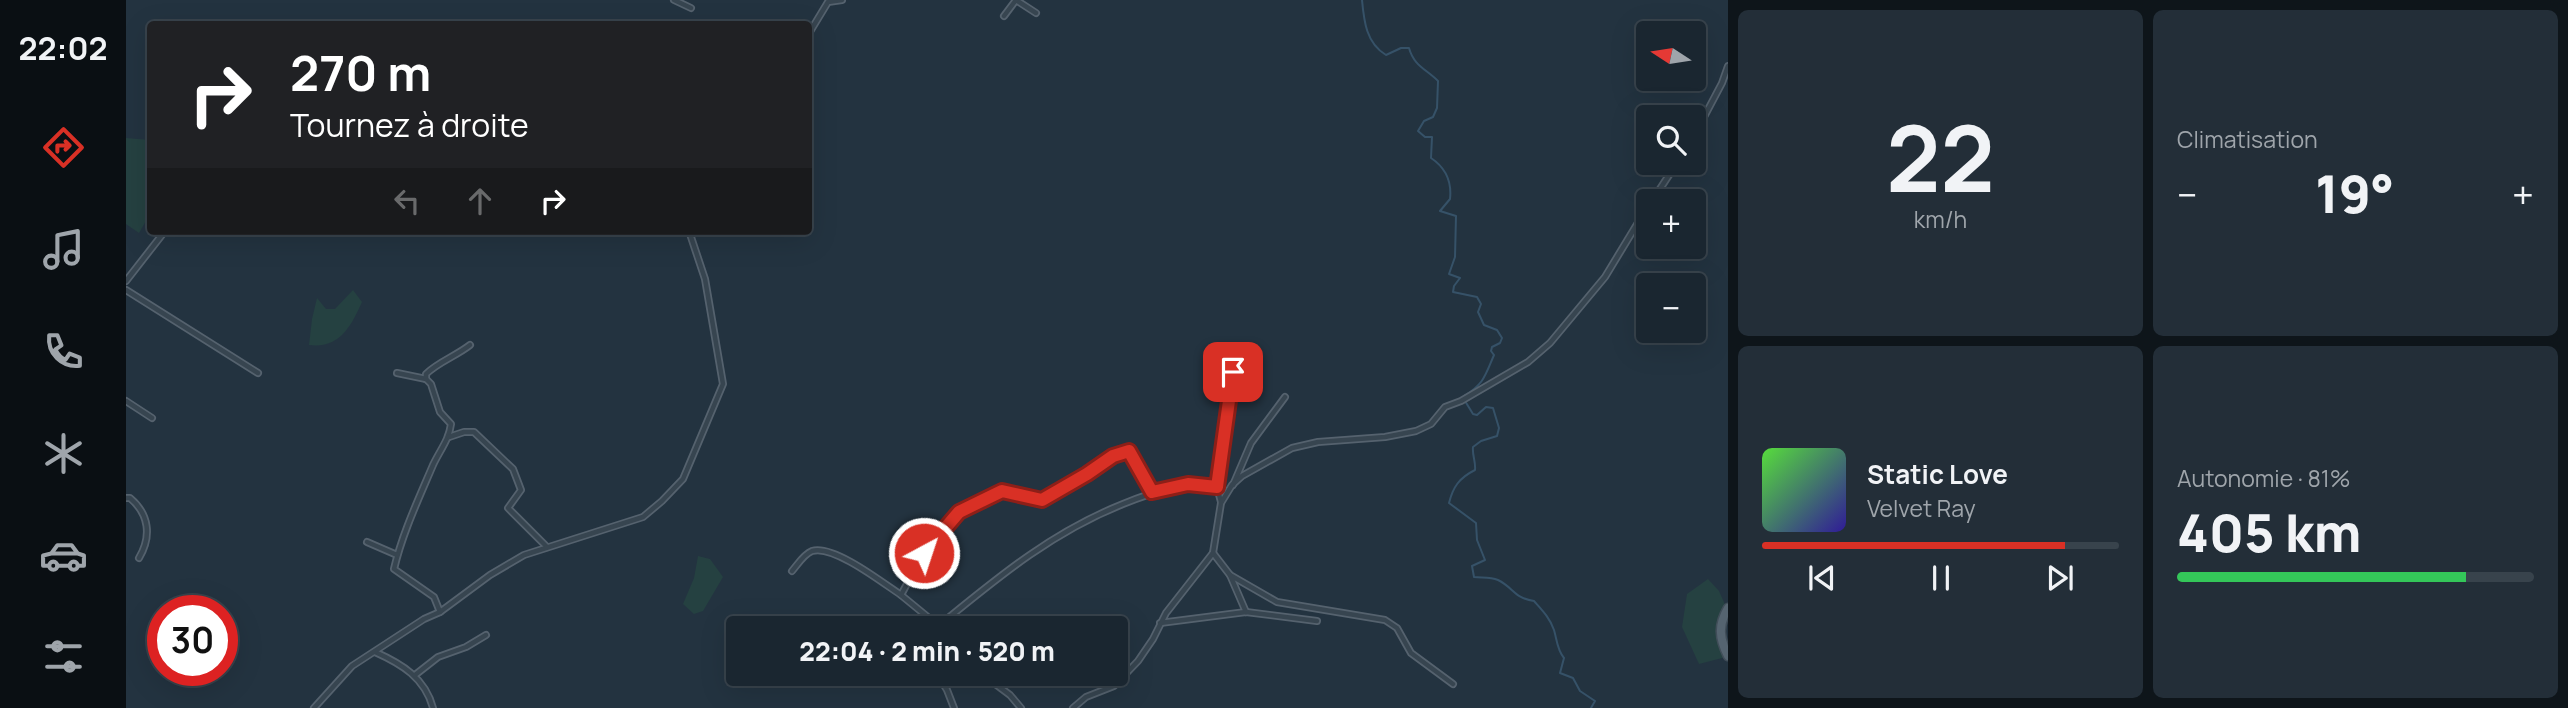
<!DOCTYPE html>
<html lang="fr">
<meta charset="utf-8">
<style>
body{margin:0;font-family:Manrope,sans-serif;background:#232e38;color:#f1f3f6;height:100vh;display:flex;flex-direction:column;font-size:26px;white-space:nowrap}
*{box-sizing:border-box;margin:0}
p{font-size:23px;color:#9fa5ab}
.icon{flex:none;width:38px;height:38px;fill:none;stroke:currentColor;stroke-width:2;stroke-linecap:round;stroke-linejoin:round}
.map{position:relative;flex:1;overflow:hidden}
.details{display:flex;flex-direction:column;gap:10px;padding:10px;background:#0e151a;width:840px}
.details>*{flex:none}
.hud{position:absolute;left:21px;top:21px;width:665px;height:214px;border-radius:7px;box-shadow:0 7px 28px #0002,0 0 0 2px #38434c;background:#202124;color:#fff;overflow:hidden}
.needle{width:46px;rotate:282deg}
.fabs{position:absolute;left:1510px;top:21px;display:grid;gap:14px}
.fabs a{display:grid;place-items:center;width:70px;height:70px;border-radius:7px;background:#1a2630;box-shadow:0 7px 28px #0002,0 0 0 2px #38434c;font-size:35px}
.speed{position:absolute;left:21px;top:595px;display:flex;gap:14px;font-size:35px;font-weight:700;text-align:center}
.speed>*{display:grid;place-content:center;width:91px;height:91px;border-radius:50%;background:#1a2630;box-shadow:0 7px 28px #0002,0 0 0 2px #38434c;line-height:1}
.speed .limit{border:10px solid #d22;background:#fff;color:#111}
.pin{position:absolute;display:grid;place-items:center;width:60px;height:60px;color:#fff;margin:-30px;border-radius:14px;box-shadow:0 4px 10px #0006}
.me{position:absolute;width:77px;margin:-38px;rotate:40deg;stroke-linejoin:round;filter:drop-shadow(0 0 5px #0008)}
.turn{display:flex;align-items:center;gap:24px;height:147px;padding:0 28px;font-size:32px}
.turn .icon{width:91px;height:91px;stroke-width:2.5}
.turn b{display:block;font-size:49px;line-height:60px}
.lanes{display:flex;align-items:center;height:66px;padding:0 28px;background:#0003;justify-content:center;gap:35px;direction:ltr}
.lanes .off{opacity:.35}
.big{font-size:52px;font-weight:800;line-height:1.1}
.details .widget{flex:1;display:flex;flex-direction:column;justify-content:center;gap:10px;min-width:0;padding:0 24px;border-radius:10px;background:#232e38}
.details .dial{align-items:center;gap:0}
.dial b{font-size:91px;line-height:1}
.song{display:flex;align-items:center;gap:21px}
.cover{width:84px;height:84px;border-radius:10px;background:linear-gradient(135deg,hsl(110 70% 55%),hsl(250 70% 35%))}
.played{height:7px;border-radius:4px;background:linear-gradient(90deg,#d93025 85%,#38434c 85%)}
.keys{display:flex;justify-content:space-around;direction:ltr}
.heat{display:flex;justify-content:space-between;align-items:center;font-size:38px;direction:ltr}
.charge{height:10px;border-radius:5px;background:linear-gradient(90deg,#34c759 81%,#38434c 0)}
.details .tiles{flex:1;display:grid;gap:10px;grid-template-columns:repeat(2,1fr)}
.trip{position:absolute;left:600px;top:616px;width:402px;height:70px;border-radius:7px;background:#1a2630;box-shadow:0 7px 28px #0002,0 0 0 2px #38434c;font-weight:800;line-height:70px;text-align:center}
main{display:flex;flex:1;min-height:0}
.menu{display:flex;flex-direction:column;width:126px;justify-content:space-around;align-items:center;background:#0a0f13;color:#9fa5ab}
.menu .icon{width:49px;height:49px}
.menu .current{color:#d93025}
.menu b{font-size:32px;color:#f1f3f6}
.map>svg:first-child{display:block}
</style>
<main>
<nav class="menu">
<b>22:02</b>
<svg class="icon current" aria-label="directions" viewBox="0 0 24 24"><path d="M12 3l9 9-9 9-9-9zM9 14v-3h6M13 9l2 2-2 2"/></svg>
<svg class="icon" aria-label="music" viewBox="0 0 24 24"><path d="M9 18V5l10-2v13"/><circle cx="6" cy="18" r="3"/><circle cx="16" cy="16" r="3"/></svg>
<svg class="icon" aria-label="phone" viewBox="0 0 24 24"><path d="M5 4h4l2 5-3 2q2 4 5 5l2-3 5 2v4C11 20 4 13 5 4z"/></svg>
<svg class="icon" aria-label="climate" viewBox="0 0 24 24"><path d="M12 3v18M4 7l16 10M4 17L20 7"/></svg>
<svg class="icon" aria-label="car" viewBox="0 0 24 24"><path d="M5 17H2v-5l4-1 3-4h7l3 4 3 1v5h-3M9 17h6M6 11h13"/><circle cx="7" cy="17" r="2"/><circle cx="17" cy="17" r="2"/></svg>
<svg class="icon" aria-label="filters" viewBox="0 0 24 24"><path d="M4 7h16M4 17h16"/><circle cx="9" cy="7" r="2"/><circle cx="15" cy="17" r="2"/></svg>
</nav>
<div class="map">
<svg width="1602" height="708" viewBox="0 0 1602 708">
<rect width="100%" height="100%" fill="#233340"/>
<g fill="#254141">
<polygon points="0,138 24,140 24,214 13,233 0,224"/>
<path d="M227,290L236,302C225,326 214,349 183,345L186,319L191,298L200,309H209Z"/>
<polygon points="572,556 584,559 597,577 577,611 568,614 557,604 568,578"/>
<polygon points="1582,579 1593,591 1601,609 1596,619 1600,657 1573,664 1556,627 1561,594"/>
</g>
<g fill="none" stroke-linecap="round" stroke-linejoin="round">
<g stroke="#365268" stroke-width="2">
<path d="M1236,0C1238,21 1240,43 1260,55L1275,48H1283C1288,66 1300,69 1312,81L1311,108L1307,117L1298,121L1292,131L1299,137H1306L1305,158C1320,168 1326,181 1324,199L1314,211L1330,216L1329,257L1323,274L1334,278L1328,286L1327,292L1351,297L1355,304L1352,312L1358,325L1371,330L1376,338L1374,343L1366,347L1365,351L1368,355C1359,376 1358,384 1338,396"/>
<path d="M1339,401L1347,414L1351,415L1360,407L1367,408L1373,428L1371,436L1355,441L1347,447C1346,455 1350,462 1349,470C1333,478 1327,487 1323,503L1350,523L1351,540L1359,560L1346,566L1348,577C1356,578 1364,577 1372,580C1388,588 1388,598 1408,601C1416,610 1424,618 1428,630C1431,640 1431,650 1438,658L1434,673L1447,678L1454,691L1469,701L1465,708"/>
</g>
<defs>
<g id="street">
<polyline points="548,0 565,8"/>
<polyline points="890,0 910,13"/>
<polyline points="878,16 890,0"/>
<polyline points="682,35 702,2 716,0"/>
<polyline points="1568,136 1596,83 1602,66"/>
<polyline points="1526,201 1551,163"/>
<polyline points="0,281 39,231"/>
<polyline points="0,290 132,373"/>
<path d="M271,373L300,379L305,384L314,412L325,424C323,440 314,450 307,465C293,498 276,534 268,569L308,597L314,612"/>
<path d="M300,379V374C312,362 330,356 344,345"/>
<polyline points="0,401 26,418"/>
<polyline points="323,437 338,432 348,432 387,469 395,490 382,508 421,547"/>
<polyline points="1107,485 1125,443 1159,397"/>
<path d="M0,498H4C23,514 26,536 13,558"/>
<polyline points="1095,502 1091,487 1107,372"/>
<polyline points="241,542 271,555"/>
<polyline points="1087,553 1104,575 1151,602 1259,620 1271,628 1285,653 1327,684"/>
<path d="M666,571C672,564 678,554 686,551C707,544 757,583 775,595"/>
<polyline points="1104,575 1120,612"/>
<polyline points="1034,623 1120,612 1191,621"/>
<polyline points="763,628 766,628"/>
<polyline points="806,628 803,618 775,595 796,556 833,511 876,491 916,500 961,474 987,456 1003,451 1026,492"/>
<path d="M810,628C870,579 924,533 997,504C1029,491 1057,482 1091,487"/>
<path d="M249,652C276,664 299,678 307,708"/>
<polyline points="811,674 821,690 828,708"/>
<polyline points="856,674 884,695 895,708"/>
<polyline points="289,675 312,657 340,647 360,635"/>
<polyline points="188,708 226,666 298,619 314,612 364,575 398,555 517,517 536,501 557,479 597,384 579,279 563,231"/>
<polyline points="947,708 960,697 988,686 1012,661 1027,639 1040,613 1087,553 1095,503 1106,485 1116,476 1166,448 1192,442 1259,437 1290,431 1305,424 1319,407 1335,401 1402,362 1424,343 1479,277 1522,206"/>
</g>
<path id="primary" d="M1602,608C1592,625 1593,638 1602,656"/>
</defs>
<use href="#street" stroke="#55626e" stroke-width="8"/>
<use href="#primary" stroke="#414e59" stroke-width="11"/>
<use href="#street" stroke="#374550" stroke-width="4.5"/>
<use href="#primary" stroke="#556470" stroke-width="8"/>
</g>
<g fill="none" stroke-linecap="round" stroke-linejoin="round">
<defs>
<polyline id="route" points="798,553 833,512 876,491 916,500 961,474 987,456 1003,451 1026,492 1062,484 1091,487 1107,372"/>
</defs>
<use href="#route" stroke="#8d1f18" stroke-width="18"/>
<use href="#route" stroke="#d93025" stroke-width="12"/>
</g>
</svg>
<div class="fabs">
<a><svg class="needle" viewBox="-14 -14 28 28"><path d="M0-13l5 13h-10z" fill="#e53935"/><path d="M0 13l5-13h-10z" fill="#9fa5ab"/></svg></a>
<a><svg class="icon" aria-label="search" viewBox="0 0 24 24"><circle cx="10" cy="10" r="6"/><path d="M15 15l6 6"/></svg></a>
<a>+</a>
<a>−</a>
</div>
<div class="speed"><div class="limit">30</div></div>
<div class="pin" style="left:1107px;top:372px;background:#d93025"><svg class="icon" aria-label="arrive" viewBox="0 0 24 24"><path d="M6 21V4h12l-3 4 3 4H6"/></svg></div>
<svg class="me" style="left:798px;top:553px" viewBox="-20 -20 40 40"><circle r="17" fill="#d93025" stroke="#fff" stroke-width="3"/><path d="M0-11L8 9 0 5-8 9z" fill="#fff"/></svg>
<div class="trip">22:04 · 2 min · 520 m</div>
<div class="hud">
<div class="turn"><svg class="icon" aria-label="right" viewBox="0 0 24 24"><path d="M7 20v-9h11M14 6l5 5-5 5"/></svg><div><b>270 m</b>Tournez à droite</div></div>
<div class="lanes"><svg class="icon off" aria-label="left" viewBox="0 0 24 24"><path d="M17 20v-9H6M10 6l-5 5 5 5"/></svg><svg class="icon off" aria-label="ahead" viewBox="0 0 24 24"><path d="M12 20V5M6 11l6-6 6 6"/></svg><svg class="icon" aria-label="right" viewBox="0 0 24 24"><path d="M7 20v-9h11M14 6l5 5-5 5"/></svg></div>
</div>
</div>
<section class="details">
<div class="tiles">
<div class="widget dial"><b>22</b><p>km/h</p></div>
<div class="widget"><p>Climatisation</p>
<div class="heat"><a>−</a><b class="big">19°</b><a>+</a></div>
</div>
<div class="widget">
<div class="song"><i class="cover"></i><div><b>Static Love</b><p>Velvet Ray</p></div></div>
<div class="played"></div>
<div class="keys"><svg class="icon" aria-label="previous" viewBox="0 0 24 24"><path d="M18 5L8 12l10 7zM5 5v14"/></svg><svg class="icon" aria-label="pause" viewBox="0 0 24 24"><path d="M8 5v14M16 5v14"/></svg><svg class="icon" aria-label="next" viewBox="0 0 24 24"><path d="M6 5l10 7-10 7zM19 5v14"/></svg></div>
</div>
<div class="widget"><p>Autonomie · 81%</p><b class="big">405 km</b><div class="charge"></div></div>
</div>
</section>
</main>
